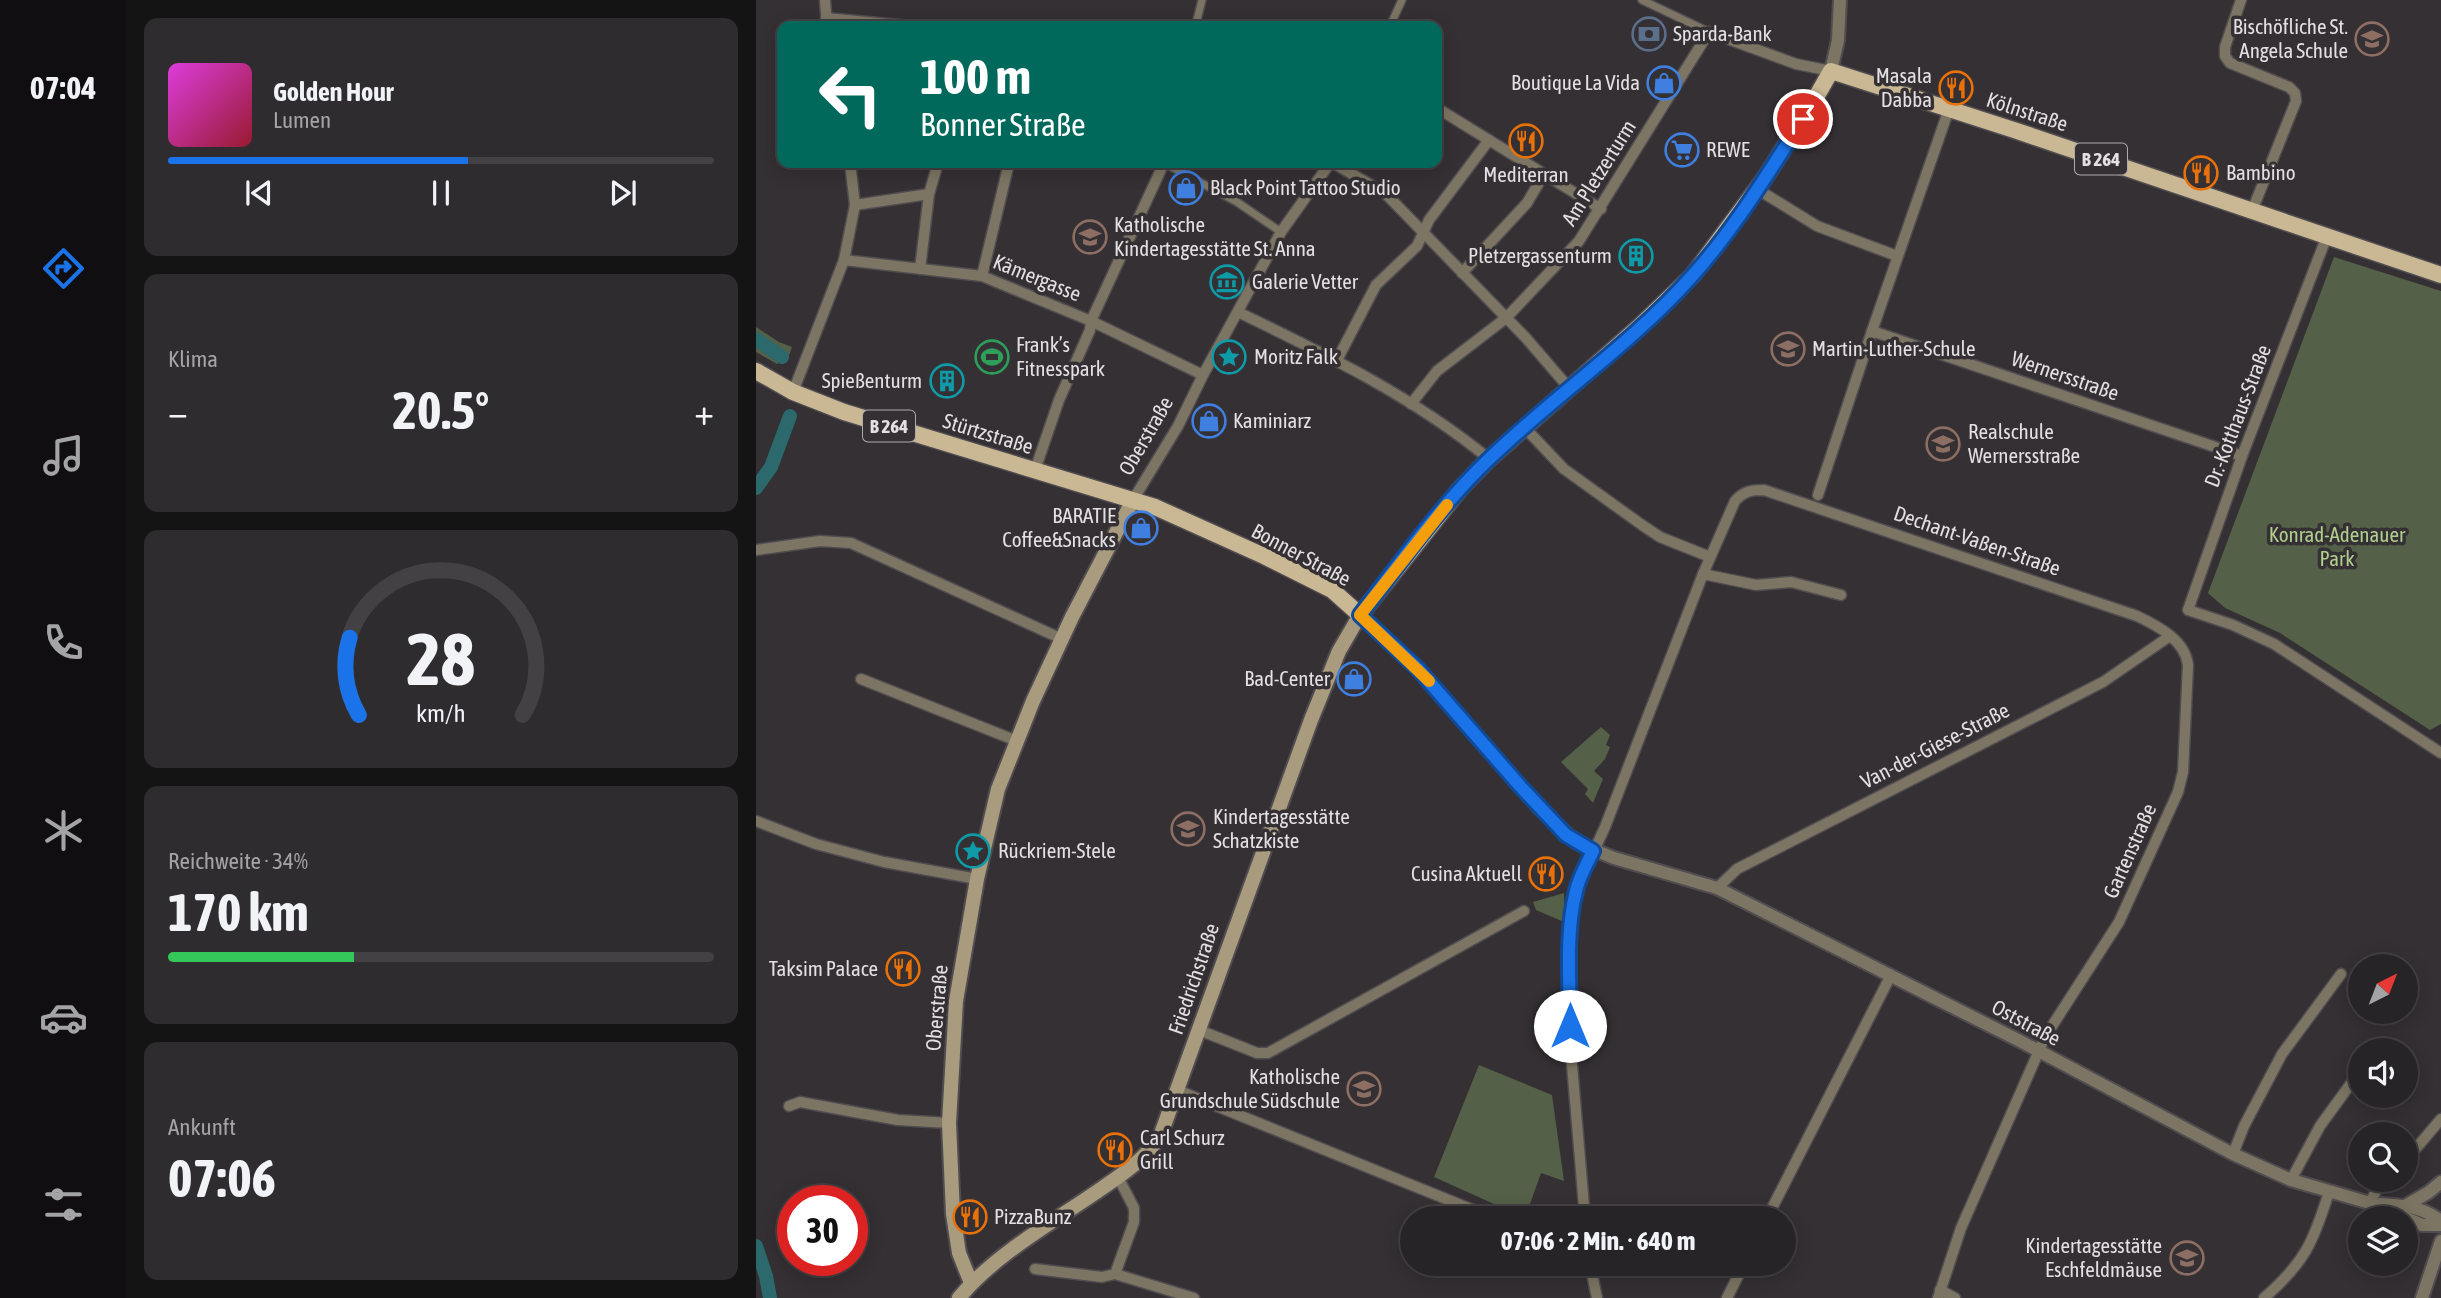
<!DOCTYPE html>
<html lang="de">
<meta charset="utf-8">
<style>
body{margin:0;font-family:"Asap Condensed",sans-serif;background:#2f2c2f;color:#f1f3f6;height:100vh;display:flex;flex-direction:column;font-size:26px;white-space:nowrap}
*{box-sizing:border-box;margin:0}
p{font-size:23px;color:#a4a4a7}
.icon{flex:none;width:38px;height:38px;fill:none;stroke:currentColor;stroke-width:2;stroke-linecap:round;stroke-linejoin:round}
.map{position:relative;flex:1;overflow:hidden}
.details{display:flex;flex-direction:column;gap:18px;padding:18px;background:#151415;width:630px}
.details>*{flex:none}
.banner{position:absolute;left:21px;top:21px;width:665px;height:147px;border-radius:14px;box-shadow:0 4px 18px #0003,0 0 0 2px #434144;background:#00695c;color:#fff;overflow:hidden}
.needle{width:46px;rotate:42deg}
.tools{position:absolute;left:1592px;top:954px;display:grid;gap:14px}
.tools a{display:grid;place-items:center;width:70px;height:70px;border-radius:50%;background:#272427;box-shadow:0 4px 18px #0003,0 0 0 2px #434144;font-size:35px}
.speed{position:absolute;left:21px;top:1185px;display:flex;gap:14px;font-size:35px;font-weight:700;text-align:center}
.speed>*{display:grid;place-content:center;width:91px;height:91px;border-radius:50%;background:#272427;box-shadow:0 4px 18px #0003,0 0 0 2px #434144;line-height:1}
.speed .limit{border:10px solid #d22;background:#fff;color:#111}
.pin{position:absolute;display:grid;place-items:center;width:60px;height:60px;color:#fff;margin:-30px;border:4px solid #fff;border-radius:50%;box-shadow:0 2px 7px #0007}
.me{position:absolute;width:77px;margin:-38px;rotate:0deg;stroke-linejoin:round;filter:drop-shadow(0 0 5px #0008)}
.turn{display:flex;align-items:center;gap:24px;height:147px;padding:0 28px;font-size:32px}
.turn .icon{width:91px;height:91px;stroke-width:2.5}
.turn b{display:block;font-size:49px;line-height:60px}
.big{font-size:52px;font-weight:700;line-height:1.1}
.details .tile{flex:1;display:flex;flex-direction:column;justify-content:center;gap:10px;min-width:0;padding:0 24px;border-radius:14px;background:#2f2c2f}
.details .dial{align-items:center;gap:0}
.dial svg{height:182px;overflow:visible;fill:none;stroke:#434144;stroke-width:7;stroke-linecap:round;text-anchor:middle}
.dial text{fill:#f1f3f6;stroke:none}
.song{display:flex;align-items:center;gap:21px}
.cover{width:84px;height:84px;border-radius:10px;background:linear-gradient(135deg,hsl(300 70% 55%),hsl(350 70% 35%))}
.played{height:7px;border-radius:4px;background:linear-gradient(90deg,#1a73e8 55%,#434144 55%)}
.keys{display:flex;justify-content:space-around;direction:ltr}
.heat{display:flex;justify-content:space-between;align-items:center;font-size:38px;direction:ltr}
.charge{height:10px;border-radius:5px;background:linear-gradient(90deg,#34c759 34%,#434144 0)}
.trip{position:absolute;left:644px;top:1206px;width:396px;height:70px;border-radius:35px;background:#272427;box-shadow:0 4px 18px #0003,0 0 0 2px #434144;font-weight:700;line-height:70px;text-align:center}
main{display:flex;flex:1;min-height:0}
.dock{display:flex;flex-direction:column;width:126px;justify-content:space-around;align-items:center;background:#100e10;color:#a4a4a7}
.dock .icon{width:49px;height:49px}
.dock .selected{color:#1a73e8}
.dock b{font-size:32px;color:#f1f3f6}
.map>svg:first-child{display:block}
</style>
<main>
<nav class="dock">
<b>07:04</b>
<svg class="icon selected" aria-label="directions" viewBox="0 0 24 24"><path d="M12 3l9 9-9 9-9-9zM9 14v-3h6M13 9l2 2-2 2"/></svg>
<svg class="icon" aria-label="music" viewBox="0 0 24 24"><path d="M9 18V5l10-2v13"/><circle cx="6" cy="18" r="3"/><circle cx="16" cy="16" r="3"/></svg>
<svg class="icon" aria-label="phone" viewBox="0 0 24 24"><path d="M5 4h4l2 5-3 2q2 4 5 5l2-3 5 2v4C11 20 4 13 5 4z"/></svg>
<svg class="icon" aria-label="climate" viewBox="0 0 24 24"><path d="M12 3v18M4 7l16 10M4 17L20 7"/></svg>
<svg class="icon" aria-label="car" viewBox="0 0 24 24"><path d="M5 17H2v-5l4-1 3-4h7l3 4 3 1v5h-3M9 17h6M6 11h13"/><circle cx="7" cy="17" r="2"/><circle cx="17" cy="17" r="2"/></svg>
<svg class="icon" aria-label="filters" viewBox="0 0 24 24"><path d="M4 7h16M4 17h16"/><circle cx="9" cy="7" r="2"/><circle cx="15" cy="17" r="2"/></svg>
</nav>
<section class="details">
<div class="tile">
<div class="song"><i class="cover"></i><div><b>Golden Hour</b><p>Lumen</p></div></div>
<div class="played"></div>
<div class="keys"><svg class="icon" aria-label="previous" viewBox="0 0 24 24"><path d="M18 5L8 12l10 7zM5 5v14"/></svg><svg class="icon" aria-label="pause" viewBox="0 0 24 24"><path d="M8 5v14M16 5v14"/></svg><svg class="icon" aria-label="next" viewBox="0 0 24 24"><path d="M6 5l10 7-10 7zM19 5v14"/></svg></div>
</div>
<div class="tile"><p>Klima</p>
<div class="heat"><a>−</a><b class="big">20.5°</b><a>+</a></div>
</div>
<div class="tile dial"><svg viewBox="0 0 100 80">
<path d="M14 69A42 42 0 1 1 86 69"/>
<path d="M14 69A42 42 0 0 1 10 35" stroke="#1a73e8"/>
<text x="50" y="56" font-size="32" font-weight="700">28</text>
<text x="50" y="72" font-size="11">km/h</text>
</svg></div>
<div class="tile"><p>Reichweite · 34%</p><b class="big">170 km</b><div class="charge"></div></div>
<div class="tile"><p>Ankunft</p><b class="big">07:06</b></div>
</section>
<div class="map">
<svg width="1685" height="1298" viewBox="0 0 1685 1298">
<rect width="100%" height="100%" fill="#343034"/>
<g fill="#546047">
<polygon points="1578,257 1685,291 1685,724 1674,730 1524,633 1469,608 1452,593"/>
<polygon points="0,327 23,342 36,347 32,358 21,364 0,352"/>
<polygon points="845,727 854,735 850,745 854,747 849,759 838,771 847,779 837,803 829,794 832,789 805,762"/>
<polygon points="808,893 808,922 780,910 777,902"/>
<polygon points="723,1065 796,1095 808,1181 785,1173 769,1218 678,1177"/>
</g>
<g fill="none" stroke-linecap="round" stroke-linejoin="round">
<g stroke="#2b696d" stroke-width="14">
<polyline points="0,339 26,357"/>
<polyline points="0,488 15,467 34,416"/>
<polyline points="0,1246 10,1276 14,1298"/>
</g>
<defs>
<g id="pedestrian">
<polyline points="886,0 953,32"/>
<polyline points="443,26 441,20 446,0"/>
<polyline points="634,26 646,0"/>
<polyline points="408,163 481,202 525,232"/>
</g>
<g id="minor">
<polyline points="69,0 71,26"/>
<polyline points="1485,0 1469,47 1469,56 1474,63 1533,87 1539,93 1540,101 1496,211"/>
<polyline points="70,18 153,26"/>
<polyline points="681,108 845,209"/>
<polyline points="1193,109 1116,331 1486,456"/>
<polyline points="577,163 629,193 770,338 813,388"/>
<polyline points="1001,189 1061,226 1141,256"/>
<polyline points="99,205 173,194"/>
<polyline points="1571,236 1486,456 1432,610 1477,625 1518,644 1685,753"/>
<polyline points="88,260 226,276 335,321 447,375"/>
<polyline points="164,269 173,194 182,163"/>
<polyline points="706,273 771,203 788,174"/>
<polyline points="226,276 253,163"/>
<path d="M482,312C569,354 658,397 733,459"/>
<polyline points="581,360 620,285 661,246 673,220 733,140"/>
<polyline points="37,392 88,260 99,205 94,163"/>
<polyline points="655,404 681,371 750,318 823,241 953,32 1040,64 1075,71"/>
<polyline points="769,428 808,469 886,525 904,537 954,557"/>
<polyline points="279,470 303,400 334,330 335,321 408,163"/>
<polyline points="1062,495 1116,331"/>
<polyline points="377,500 422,426 447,375 525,232 574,163"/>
<polyline points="0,550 64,541 95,543 306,639"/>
<polyline points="947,574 1000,585 1035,582 1085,595"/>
<polyline points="105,679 261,741"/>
<polyline points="0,821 60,844 128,862 221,879"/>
<polyline points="961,888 981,869 1347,682 1414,636"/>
<polyline points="443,1030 501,1053 512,1053 768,911"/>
<polyline points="421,1090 737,1218"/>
<polyline points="33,1106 44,1102 142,1120 193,1123"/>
<polyline points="1477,1154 1488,1126 1526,1054 1585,974"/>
<polyline points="1650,1160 1685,1119"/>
<polyline points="1535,1180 1564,1126 1604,1071"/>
<polyline points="1614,1203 1622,1187 1630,1180"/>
<path d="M829,1218L815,1053L814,929L820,890L849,827L947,574L979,501C988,491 995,490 1008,490L1381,616C1402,626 1429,640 1432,665L1427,772L1422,792L1363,922L1289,1037L1205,1228L1182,1298"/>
<polyline points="1011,1218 1135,975"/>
<polyline points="834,1264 841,1298"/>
<polyline points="279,1269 346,1277 359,1274 378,1222 378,1208 362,1177"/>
<polyline points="359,1274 438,1298"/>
<polyline points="1184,1290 1199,1298"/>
<polyline points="971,1298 988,1264"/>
<path d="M1508,1298C1549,1262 1557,1243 1573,1192"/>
</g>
<g id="tertiary">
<polyline points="1075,71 1082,40 1084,0"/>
<polyline points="604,615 662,669 783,808 821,843 858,858 961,888 1264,1041 1477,1154 1535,1180 1614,1203 1650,1218"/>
<path d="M1625,1204C1649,1206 1665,1206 1685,1221"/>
<polyline points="1649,1206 1673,1192 1685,1182"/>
<polyline points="1650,1218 1666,1225 1685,1225"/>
<polyline points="1666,1298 1685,1241"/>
</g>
<g id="secondary">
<polyline points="215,1283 203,1253 197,1214 193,1123 200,1001 221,879 242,789 277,701 316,617 377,500"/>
<path d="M203,1298C236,1257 292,1225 336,1195C362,1177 389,1161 405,1134L555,720L583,651L604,615"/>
</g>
<polyline id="primary" points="0,371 37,392 88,412 399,507 508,556 576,590 604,615 704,489 733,459 884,326 937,275 1009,178 1059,99 1075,71 1258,130 1685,275"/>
</defs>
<use href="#pedestrian" stroke="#504c50" stroke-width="10"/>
<use href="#minor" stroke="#504c50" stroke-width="13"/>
<use href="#tertiary" stroke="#504c50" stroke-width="16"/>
<use href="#secondary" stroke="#504c50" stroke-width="18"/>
<use href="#primary" stroke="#504c50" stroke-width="19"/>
<use href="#pedestrian" stroke="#7d7563" stroke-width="7"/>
<use href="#minor" stroke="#7d7563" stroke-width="10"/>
<use href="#tertiary" stroke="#7d7563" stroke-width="12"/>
<use href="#secondary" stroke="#a89b7e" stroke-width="14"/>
<use href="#primary" stroke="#c9b893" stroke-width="16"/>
</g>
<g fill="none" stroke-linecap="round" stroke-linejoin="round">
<defs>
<path id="route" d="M814,1026C814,982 809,934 820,891C823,877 831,864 837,851L810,835L764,786L662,669L604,615C644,563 684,506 732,460C798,396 876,344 937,275C979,228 1013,172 1047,119"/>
</defs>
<use href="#route" stroke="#114b97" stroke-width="18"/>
<use href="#route" stroke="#1a73e8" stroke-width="12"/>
<polyline stroke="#f59e0b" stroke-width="12" points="673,681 604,615 691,505"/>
</g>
<defs>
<symbol id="bank-ring" viewBox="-11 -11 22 22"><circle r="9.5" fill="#343034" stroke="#5c6f8a" stroke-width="1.5"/><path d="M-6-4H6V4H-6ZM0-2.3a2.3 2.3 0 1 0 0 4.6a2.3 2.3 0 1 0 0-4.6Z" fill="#5c6f8a"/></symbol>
<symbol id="school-ring" viewBox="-11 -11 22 22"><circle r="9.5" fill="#343034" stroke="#8d6e63" stroke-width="1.5"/><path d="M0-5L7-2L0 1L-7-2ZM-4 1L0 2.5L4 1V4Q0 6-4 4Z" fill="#8d6e63"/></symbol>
<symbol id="shop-ring" viewBox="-11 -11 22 22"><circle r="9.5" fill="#343034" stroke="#3f7fe0" stroke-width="1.5"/><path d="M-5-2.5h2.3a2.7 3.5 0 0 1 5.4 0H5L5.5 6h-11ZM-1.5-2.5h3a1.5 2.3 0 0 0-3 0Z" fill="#3f7fe0"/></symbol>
<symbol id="restaurant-ring" viewBox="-11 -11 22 22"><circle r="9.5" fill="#343034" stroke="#e8710a" stroke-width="1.5"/><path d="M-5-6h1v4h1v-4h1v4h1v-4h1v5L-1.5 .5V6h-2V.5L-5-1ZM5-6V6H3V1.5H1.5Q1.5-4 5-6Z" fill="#e8710a"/></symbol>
<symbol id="supermarket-ring" viewBox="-11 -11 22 22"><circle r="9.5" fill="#343034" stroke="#3f7fe0" stroke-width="1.5"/><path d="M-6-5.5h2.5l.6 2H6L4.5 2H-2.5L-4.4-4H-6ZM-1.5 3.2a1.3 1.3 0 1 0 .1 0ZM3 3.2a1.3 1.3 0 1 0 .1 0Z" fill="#3f7fe0"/></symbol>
<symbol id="building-ring" viewBox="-11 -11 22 22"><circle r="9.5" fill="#343034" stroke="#0f9aa8" stroke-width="1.5"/><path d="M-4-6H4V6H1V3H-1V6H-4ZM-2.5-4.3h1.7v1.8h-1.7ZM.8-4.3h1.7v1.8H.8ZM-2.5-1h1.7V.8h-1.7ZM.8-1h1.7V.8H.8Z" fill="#0f9aa8"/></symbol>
<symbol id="museum-ring" viewBox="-11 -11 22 22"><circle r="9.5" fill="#343034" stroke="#0f9aa8" stroke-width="1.5"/><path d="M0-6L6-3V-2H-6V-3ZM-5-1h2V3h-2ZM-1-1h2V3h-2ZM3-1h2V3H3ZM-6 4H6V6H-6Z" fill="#0f9aa8"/></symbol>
<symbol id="stadium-ring" viewBox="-11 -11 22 22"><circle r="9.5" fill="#343034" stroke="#2e9e5b" stroke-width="1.5"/><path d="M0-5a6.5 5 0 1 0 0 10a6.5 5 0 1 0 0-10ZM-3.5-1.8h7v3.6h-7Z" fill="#2e9e5b"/></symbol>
<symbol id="sight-ring" viewBox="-11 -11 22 22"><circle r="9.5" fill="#343034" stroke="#0f9aa8" stroke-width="1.5"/><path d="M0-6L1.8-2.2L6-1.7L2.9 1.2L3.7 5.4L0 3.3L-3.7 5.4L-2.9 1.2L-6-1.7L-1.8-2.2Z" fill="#0f9aa8"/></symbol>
</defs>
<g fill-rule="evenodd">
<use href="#bank-ring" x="874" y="15" width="38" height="38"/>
<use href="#school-ring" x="1597" y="20" width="38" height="38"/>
<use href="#shop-ring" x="889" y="64" width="38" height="38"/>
<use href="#restaurant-ring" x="1181" y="69" width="38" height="38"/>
<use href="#restaurant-ring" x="751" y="122" width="38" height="38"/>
<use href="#supermarket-ring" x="907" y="131" width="38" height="38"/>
<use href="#restaurant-ring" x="1426" y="154" width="38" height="38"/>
<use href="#shop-ring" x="411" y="169" width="38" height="38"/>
<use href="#school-ring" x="315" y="218" width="38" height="38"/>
<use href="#building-ring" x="861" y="237" width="38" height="38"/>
<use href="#museum-ring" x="452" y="263" width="38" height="38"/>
<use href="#school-ring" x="1013" y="330" width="38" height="38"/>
<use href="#stadium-ring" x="217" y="338" width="38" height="38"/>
<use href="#sight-ring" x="454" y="338" width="38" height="38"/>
<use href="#building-ring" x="172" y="362" width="38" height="38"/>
<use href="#shop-ring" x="434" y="402" width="38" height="38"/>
<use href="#school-ring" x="1168" y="425" width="38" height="38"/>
<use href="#shop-ring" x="366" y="509" width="38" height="38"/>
<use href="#shop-ring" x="579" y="660" width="38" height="38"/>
<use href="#school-ring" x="413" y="810" width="38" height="38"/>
<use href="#sight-ring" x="198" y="832" width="38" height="38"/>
<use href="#restaurant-ring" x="771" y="855" width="38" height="38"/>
<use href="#restaurant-ring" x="128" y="950" width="38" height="38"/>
<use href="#school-ring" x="589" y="1070" width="38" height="38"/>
<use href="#restaurant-ring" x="340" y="1131" width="38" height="38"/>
<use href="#restaurant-ring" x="195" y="1198" width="38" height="38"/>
<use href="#school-ring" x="1412" y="1239" width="38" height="38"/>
</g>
<g text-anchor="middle" stroke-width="7" stroke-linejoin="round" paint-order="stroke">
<g fill="#343034" stroke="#aeabae" stroke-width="2">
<rect x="1319" y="143.5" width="52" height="31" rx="5"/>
<rect x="107" y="410.5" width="52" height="31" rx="5"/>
</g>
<g font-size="19" font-weight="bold" fill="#e3e0e3">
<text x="1345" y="166">B 264</text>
<text x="133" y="433">B 264</text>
</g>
<g font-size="21" fill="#e3e0e3" stroke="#343034" text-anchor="start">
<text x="1592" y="34" text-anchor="end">Bischöfliche St.<tspan x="1592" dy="24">Angela Schule</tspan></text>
<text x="917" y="41">Sparda-Bank</text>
<text x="1176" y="83" text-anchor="end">Masala<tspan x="1176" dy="24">Dabba</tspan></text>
<text x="884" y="90" text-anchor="end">Boutique La Vida</text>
<text x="950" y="157">REWE</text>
<text x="1470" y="180">Bambino</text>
<text x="770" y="182" text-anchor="middle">Mediterran</text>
<text x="454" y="195">Black Point Tattoo Studio</text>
<text x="358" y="232">Katholische<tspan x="358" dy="24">Kindertagesstätte St. Anna</tspan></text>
<text x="856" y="263" text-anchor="end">Pletzergassenturm</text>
<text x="496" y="289">Galerie Vetter</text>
<text x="260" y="352">Frank’s<tspan x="260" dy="24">Fitnesspark</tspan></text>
<text x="1056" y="356">Martin-Luther-Schule</text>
<text x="498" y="364">Moritz Falk</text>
<text x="166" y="388" text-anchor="end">Spießenturm</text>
<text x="477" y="428">Kaminiarz</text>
<text x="1212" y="439">Realschule<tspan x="1212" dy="24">Wernersstraße</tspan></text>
<text x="360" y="523" text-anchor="end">BARATIE<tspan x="360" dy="24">Coffee&amp;Snacks</tspan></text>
<text x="574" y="686" text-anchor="end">Bad-Center</text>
<text x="457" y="824">Kindertagesstätte<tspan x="457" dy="24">Schatzkiste</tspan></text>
<text x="242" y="858">Rückriem-Stele</text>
<text x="766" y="881" text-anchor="end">Cusina Aktuell</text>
<text x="122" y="976" text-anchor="end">Taksim Palace</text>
<text x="584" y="1084" text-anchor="end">Katholische<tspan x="584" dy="24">Grundschule Südschule</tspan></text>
<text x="384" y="1145">Carl Schurz<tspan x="384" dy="24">Grill</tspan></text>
<text x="238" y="1224">PizzaBunz</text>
<text x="1406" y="1253" text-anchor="end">Kindertagesstätte<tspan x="1406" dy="24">Eschfeldmäuse</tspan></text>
</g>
<g font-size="21" fill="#e3e0e3" stroke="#343034">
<text transform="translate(1271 112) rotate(18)" y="7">Kölnstraße</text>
<text transform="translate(843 173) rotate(-58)" y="7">Am Pletzerturm</text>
<text transform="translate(281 278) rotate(22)" y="7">Kämergasse</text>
<text transform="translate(1309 376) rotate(19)" y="7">Wernersstraße</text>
<text transform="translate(1482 416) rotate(-69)" y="7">Dr.-Kotthaus-Straße</text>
<text transform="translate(232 434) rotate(17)" y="7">Stürtzstraße</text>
<text transform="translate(390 436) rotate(-60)" y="7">Oberstraße</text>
<text transform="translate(1221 541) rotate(19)" y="7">Dechant-Vaßen-Straße</text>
<text transform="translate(545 555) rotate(28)" y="7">Bonner Straße</text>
<text transform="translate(1179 746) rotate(-27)" y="7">Van-der-Giese-Straße</text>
<text transform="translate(1374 851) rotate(-66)" y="7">Gartenstraße</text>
<text transform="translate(438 979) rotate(-71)" y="7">Friedrichstraße</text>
<text transform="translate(181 1008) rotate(-85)" y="7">Oberstraße</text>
<text transform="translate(1270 1023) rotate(28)" y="7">Oststraße</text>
</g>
<g font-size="21" fill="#b0ce8d" stroke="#343034">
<text x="1581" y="542">Konrad-Adenauer<tspan x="1581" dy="24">Park</tspan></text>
</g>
</g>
</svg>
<div class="tools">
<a><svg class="needle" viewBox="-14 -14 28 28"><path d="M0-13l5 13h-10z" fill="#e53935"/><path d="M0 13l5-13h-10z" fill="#a4a4a7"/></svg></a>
<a><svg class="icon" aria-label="sound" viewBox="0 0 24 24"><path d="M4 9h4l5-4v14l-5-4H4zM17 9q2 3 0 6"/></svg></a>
<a><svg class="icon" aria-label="search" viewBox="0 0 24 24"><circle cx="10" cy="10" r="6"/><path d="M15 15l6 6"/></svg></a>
<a><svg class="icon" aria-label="layers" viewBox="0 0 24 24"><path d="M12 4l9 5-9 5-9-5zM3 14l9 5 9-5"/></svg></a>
</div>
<div class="speed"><div class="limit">30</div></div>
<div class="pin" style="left:1047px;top:119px;background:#d93025"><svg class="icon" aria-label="arrive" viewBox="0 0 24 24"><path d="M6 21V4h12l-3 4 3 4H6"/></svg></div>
<svg class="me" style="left:814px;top:1026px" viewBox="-20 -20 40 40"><circle r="19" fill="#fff"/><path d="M0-13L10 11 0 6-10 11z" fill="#1a73e8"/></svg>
<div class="trip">07:06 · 2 Min. · 640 m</div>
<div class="banner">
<div class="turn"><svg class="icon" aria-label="left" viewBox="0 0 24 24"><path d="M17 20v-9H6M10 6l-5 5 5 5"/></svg><div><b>100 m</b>Bonner Straße</div></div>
</div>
</div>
</main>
